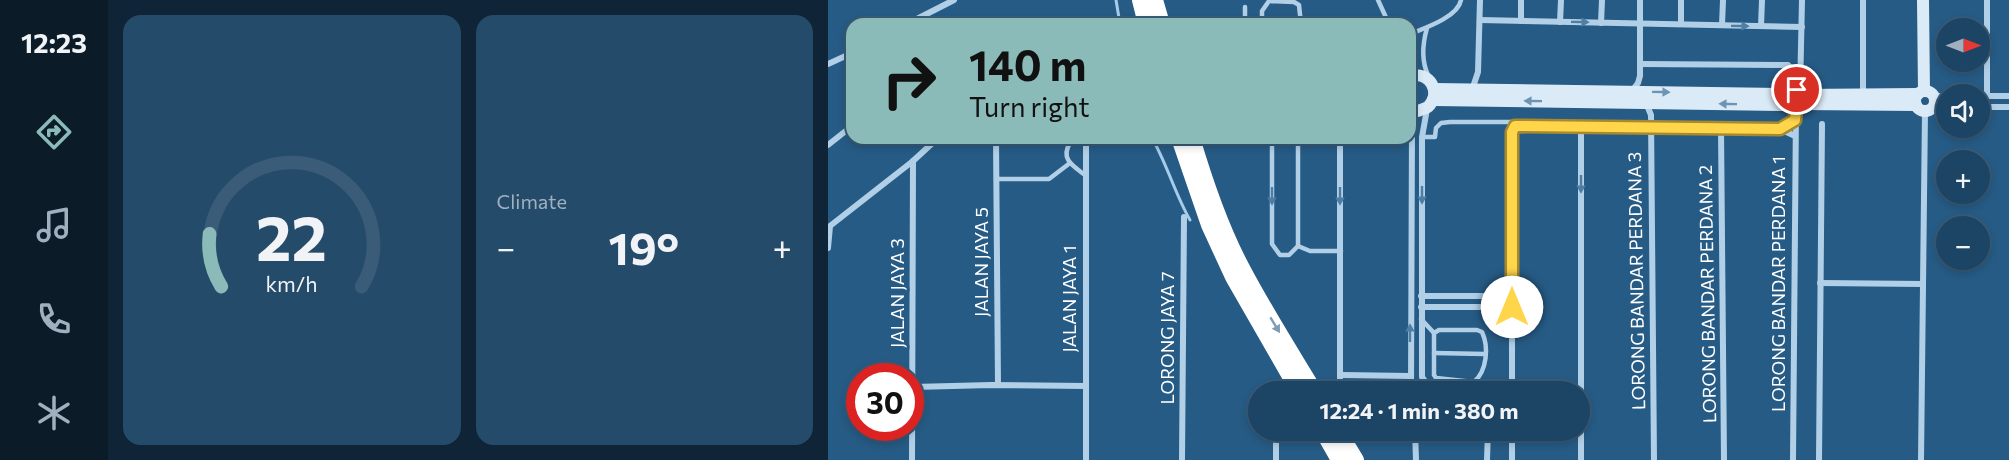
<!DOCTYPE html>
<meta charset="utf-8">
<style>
body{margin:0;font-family:Commissioner,sans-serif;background:#254b6a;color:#f1f3f6;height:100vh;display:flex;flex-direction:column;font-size:22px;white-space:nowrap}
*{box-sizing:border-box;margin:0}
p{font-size:20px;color:#a0b0bf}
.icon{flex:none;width:33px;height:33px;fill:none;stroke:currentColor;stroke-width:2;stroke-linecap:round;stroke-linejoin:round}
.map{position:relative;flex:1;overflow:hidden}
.details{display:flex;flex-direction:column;gap:15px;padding:15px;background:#0f2537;width:720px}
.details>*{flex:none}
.hud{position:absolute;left:18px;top:18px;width:570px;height:126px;border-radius:18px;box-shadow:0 3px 9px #0003,0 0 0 2px #3a5c78;background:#8bbbb9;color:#111;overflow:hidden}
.needle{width:39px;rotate:90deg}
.fabs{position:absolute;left:1108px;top:18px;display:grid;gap:12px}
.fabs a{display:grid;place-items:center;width:54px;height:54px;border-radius:50%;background:#1c4464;box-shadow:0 3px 9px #0003,0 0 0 2px #3a5c78;font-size:30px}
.speed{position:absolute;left:18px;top:363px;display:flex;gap:12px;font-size:30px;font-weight:700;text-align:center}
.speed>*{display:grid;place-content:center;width:78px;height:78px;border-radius:50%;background:#1c4464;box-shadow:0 3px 9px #0003,0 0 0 2px #3a5c78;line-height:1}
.speed .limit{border:9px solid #d22;background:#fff;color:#111}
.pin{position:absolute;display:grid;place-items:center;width:51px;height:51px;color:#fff;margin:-26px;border:3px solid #fff;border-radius:50%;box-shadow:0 2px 6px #0007}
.me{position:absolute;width:66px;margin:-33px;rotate:0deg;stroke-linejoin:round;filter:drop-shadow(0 0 4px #0008)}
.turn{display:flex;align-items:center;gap:21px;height:126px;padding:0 24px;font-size:27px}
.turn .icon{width:78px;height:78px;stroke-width:2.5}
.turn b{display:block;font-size:42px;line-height:51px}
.big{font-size:45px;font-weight:700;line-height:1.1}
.details .card{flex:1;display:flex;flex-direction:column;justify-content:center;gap:9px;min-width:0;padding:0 21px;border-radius:18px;background:#254b6a}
.details .dial{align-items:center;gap:0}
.dial svg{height:156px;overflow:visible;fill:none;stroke:#3a5c78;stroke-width:7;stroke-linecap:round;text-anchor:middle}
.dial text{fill:#f1f3f6;stroke:none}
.heat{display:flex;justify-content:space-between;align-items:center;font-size:33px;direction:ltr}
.details .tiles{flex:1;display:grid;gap:15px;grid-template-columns:repeat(2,1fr)}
.trip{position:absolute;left:420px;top:381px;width:342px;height:60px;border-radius:30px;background:#1c4464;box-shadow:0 3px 9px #0003,0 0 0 2px #3a5c78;font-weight:700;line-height:60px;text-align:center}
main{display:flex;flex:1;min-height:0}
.tabs{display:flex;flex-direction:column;width:108px;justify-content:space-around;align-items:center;background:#0b1b28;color:#a0b0bf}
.tabs .icon{width:42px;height:42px}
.tabs .selected{color:#8bbbb9}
.tabs b{font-size:27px;color:#f1f3f6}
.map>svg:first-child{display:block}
</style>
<main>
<nav class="tabs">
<b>12:23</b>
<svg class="icon selected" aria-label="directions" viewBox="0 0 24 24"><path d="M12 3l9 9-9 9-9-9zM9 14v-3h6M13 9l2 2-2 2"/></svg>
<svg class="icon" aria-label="music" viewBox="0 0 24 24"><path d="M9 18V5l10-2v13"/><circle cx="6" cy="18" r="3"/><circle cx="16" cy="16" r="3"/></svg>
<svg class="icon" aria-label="phone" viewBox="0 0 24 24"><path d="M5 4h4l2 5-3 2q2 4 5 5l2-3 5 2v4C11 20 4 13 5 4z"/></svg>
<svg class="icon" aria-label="climate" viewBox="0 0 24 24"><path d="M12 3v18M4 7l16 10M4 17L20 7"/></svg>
</nav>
<section class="details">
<div class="tiles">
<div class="card dial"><svg viewBox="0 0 100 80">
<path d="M14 69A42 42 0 1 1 86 69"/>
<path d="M14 69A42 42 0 0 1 8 42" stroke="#8bbbb9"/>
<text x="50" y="56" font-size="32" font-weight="700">22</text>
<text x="50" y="72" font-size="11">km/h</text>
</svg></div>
<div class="card"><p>Climate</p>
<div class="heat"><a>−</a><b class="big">19°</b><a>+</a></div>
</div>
</div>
</section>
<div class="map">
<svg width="1181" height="460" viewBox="0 0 1181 460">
<rect width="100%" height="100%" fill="#265b85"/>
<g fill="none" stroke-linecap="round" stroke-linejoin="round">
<g stroke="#a5cce9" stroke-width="3">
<polyline points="288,0 292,24"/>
<path d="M324,138C339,164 347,194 362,220"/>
</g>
<g stroke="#b1d0e8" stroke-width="4.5">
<polyline points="550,0 561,24"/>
<polyline points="417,7 417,24"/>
<polyline points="434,24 434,11 441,1 466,2 471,5 473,24"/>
<path d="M599,28C595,42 593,60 600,75"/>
<path d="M582,34C597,28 630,17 633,0"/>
<polyline points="582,42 584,51 582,59"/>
<polyline points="594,137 607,137 608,128 613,123 622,122 684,122 687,126"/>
<path d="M255,138L242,143C232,159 245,166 257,175"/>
<polyline points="444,138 444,244 452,255 461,255 470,246 482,251 513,251"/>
<polyline points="168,179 221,179 242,163"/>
<polyline points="470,246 470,138"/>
<polyline points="593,319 606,333"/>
<path d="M649,330L654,332C661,347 659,371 646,382L608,378L606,375V333L611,330Z"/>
<polyline points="606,353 657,354"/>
<polyline points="646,382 647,392"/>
</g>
<g stroke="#b1d0e8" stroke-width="6">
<polyline points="1159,0 1159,96"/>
<polyline points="652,20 974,27"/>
<polyline points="693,21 693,0"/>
<polyline points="732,22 733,0"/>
<polyline points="773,23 774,0"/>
<polyline points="79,24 126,0"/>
<polyline points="853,24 853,0"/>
<polyline points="894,25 895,0"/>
<polyline points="933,26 934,0"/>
<polyline points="0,64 24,53"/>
<polyline points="812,64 960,65 965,71 966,90"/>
<polyline points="644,90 650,72 652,0"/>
<polyline points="804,91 810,83 812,76 812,0"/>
<polyline points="972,92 974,0"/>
<polyline points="1035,95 1035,0"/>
<polyline points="1105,96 1119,96"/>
<polyline points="1152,96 1181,96"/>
<polyline points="818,103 823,115 826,460"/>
<polyline points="1105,106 1119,106"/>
<polyline points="1152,107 1181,107"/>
<polyline points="599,109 594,137 594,377 601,387 609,392"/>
<polyline points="582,119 584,127 583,392"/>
<polyline points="893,128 896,460"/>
<polyline points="952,129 967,120"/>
<polyline points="168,138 170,385"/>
<polyline points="258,138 258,460"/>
<polyline points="512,138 512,392"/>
<polyline points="0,145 24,126"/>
<polyline points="0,248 2,226 85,161 110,138"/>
<polyline points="992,283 1095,284"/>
<polyline points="593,296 684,296"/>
<polyline points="593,307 684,307"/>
<polyline points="514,375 582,376"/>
<polyline points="85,387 163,385 258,386"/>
<polyline points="684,392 684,132 687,126 952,129 967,136"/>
<polyline points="587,430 588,460"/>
<polyline points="84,460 85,161"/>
<polyline points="354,460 356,217"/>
<polyline points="448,460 448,430"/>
<polyline points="659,460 660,430"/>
<polyline points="684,460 684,430"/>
<polyline points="753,460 753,126"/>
<polyline points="965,460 968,109"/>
<polyline points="991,460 994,124"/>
<polyline points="1093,460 1097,111"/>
</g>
<g stroke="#dbeaf7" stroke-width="12">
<polyline points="1095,0 1096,91"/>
<path d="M582,76C602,71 614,92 600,107L590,111L582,110"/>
<polyline points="606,89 958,94"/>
<circle cx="1097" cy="101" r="10"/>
<polyline points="974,95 1090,94"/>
<polyline points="606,100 958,105"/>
<polyline points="974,104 1088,105"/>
</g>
<g stroke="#fff" stroke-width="16">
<polyline points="312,0 318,24"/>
<polyline points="327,0 334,24"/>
<polyline points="351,138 381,225 405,277 471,392"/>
<path d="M364,138C377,182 392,227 414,268C436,310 462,351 487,392"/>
<polyline points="494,430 511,460"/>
<polyline points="510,430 528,460"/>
</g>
</g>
<defs><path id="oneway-solid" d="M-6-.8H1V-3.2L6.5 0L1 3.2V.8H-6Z" transform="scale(1.5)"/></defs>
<g fill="#507ea3">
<use href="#oneway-solid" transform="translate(752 22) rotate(1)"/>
<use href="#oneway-solid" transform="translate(912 26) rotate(1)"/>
<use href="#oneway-solid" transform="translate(753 184) rotate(90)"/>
<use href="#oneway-solid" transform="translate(594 195) rotate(90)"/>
<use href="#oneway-solid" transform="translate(444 196) rotate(90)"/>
<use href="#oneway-solid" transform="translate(512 196) rotate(90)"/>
<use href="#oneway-solid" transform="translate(582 333) rotate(-90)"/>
</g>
<g fill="#6e94b3">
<use href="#oneway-solid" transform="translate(833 92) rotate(1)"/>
<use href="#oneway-solid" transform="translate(705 101) rotate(-179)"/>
<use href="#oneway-solid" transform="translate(900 104) rotate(-179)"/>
</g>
<use fill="#7d9db6" href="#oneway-solid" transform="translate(447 325) rotate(59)"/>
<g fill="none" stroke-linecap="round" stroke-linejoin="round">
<defs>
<polyline id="route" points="684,307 684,132 687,126 952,129 967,120 968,109 974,104 974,94 969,90"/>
</defs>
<use href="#route" stroke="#a68a30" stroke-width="15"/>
<use href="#route" stroke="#ffd54a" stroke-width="10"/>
</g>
<g text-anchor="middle" stroke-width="6" stroke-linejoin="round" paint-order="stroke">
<g font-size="18" fill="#fff" stroke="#265b85">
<text transform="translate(154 262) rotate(-90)" y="6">JALAN JAYA 5</text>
<text transform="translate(809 281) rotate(-91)" y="6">LORONG BANDAR PERDANA 3</text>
<text transform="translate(951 284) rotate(-90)" y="6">LORONG BANDAR PERDANA 1</text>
<text transform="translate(70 293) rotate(-90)" y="6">JALAN JAYA 3</text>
<text transform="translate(880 294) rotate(-91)" y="6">LORONG BANDAR PERDANA 2</text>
<text transform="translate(242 299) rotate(-90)" y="6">JALAN JAYA 1</text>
<text transform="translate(340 338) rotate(-90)" y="6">LORONG JAYA 7</text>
</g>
</g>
</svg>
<div class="fabs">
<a><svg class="needle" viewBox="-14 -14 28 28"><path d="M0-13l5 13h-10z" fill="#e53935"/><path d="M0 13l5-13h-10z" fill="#a0b0bf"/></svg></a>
<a><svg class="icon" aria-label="sound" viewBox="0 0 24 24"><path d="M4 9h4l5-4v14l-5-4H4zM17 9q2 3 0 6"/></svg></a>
<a>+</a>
<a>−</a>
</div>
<div class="speed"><div class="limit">30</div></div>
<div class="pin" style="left:969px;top:90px;background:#d93025"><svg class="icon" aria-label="arrive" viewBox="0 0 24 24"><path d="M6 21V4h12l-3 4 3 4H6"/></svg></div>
<svg class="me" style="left:684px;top:307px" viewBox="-20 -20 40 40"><circle r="19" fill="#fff"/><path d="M0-13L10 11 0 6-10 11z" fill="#ffd54a"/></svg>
<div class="trip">12:24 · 1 min · 380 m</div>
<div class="hud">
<div class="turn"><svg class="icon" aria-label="right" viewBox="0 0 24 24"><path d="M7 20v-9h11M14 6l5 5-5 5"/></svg><div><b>140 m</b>Turn right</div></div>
</div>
</div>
</main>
